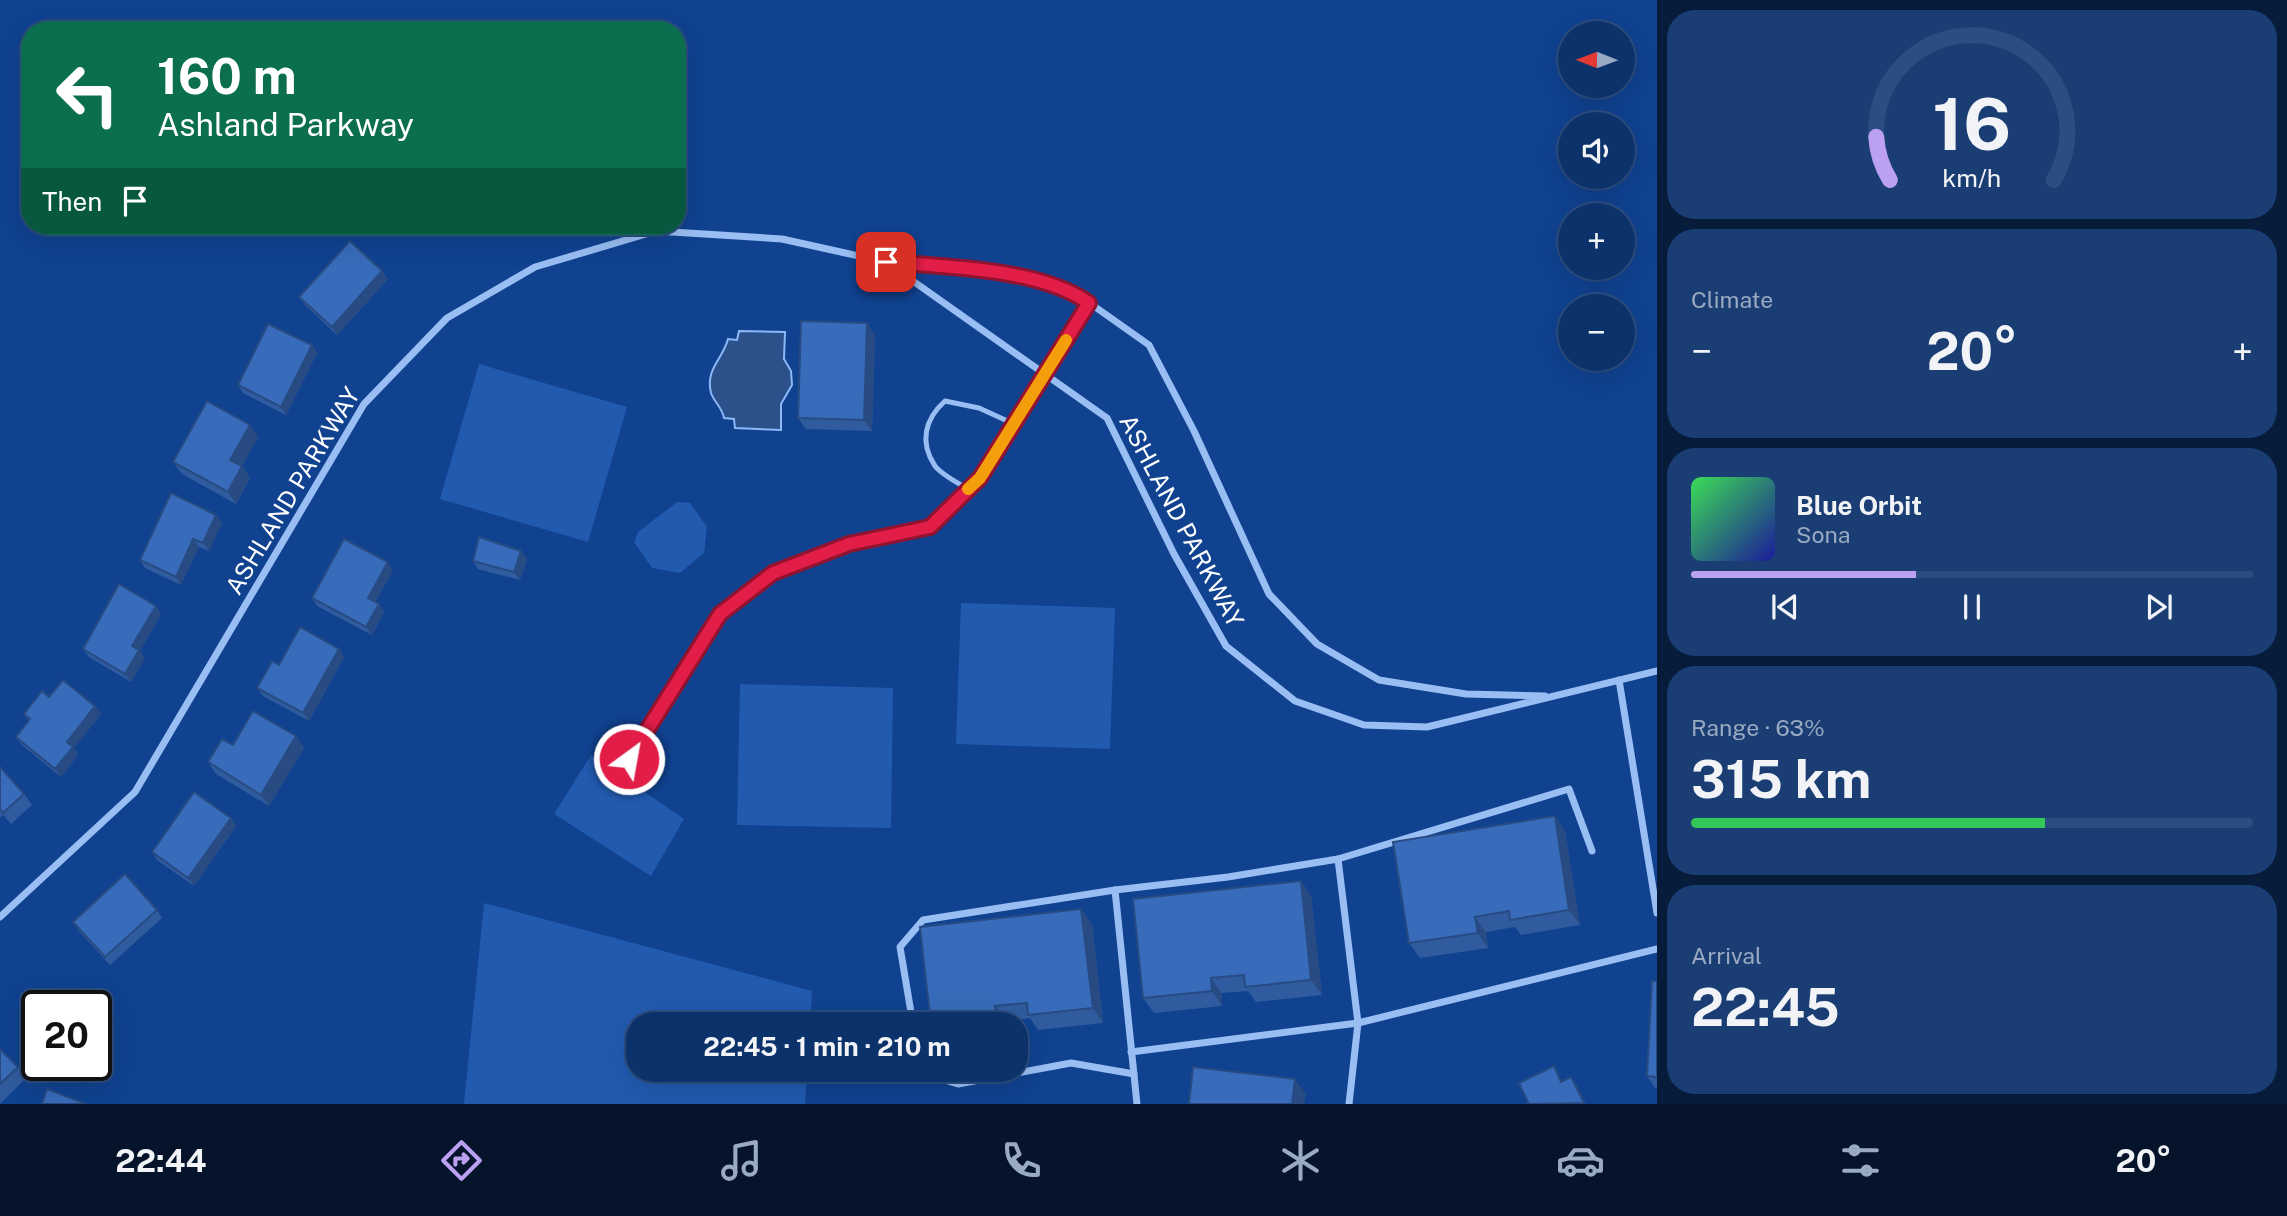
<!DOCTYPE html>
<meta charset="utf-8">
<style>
body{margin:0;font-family:"Public Sans",sans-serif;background:#1a3e74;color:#f1f3f6;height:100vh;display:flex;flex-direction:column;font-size:26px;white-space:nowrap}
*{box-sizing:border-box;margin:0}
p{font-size:23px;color:#9aaac2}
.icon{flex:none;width:38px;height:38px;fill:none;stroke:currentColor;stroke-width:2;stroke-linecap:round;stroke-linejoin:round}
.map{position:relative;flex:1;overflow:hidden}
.side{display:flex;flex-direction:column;gap:10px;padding:10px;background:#071c3b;width:630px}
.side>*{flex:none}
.top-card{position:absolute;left:21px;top:21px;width:665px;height:214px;border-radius:28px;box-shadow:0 7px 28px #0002,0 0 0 2px #2c4d7f;background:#0b6e4f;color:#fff;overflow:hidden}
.needle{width:46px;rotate:271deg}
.buttons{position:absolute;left:1558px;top:21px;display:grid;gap:14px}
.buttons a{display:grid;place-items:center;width:77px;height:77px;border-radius:50%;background:#0c326c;box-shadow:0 7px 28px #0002,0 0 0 2px #2c4d7f;font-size:35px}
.speed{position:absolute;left:21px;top:990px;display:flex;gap:14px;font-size:35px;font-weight:700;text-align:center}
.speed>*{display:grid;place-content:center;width:91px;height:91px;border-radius:50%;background:#0c326c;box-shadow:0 7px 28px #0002,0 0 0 2px #2c4d7f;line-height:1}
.speed .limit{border:4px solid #111;border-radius:10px;background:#fff;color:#111}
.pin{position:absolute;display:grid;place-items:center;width:60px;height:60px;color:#fff;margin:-30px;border-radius:14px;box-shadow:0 4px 10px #0006}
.me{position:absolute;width:77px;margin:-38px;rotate:32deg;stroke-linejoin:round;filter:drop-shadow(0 0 5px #0008)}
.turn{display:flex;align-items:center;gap:24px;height:147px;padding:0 21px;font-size:32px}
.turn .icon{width:91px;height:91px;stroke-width:2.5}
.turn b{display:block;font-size:49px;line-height:60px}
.then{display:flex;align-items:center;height:66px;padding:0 21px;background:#0003;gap:14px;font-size:26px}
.big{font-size:52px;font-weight:700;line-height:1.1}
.side .card{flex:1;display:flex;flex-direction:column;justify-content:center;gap:10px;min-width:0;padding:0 24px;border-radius:28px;background:#1a3e74}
.side .dial{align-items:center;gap:0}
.dial svg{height:182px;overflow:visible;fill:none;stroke:#2c4d7f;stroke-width:7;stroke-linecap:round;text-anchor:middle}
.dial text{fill:#f1f3f6;stroke:none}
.song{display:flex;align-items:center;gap:21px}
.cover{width:84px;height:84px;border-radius:10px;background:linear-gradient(135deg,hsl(130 70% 55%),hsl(240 70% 35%))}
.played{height:7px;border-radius:4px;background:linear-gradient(90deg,#bca0f2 40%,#2c4d7f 40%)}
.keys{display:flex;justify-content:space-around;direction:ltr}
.heat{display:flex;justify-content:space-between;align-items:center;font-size:38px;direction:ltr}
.charge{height:10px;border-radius:5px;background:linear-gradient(90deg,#34c759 63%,#2c4d7f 0)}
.trip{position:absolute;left:626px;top:1012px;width:402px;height:70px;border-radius:28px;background:#0c326c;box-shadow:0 7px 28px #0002,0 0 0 2px #2c4d7f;font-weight:700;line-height:70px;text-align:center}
.dock{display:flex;height:112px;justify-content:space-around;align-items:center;background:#05142b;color:#9aaac2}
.dock .icon{width:49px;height:49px}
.dock .current{color:#bca0f2}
.dock b{font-size:32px;color:#f1f3f6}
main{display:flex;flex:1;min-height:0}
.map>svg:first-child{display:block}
</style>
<main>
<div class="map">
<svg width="1657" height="1104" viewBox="0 0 1657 1104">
<rect width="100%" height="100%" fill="#104290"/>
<g fill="#215aaf">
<polygon points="479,364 627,407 588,542 440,499"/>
<polygon points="677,502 690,503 707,527 704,553 680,573 652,568 634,542 638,532"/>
<polygon points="961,603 1115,608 1110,749 956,744"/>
<polygon points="740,684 893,688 891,828 737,825"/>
<polygon points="591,755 684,819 651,876 554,814"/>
<polygon points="484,903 812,991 810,1024 639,1024 639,1069 807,1069 805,1104 464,1104"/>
</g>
<path fill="#2b508a" stroke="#8bb8f7" stroke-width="2" d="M739,331L785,332L784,359L791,371L792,385L781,404V430L735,428L734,419L724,418C722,407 714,402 711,393C705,369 723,359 728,339L737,340Z"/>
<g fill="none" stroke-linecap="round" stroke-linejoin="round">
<g stroke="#99bef3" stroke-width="5">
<path d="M968,489C958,483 942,475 935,466C919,442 925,419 945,401L979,408L1014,424"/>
<polyline points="629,759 720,614 773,573 849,544 930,527 980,478 1089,303"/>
</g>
<g stroke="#99bef3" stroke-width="7">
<polyline points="1619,680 1657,913"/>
<polyline points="1545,696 1466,694 1379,680 1317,644 1269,594 1194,431 1149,345 1074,292 1001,272 886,262 1107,418 1174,554 1226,646 1295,701 1364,725 1427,727 1657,671"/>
<polyline points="1338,859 1569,789 1592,851"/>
<polyline points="1115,890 1228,877 1338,859 1358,1023 1349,1104"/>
<polyline points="0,917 135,792 364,404 447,318 535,267 656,231 782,239 886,262"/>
<polyline points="913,1024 900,947 923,920 1115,890 1137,1104"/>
<polyline points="1131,1052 1358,1023 1657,949"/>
<polyline points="920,1069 921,1073 958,1084 1071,1063 1134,1074"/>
</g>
</g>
<g fill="#305c9f">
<polygon points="382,271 388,279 337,335 305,305 299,297"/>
<polygon points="875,335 872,431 806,429 798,418"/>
<polygon points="312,345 317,353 286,415 243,393 238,385"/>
<polygon points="258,437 242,466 250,478 236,504 182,474 173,462"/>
<polygon points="216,515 222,523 209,551 199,547 181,585 145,568 140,560"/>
<polygon points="521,551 527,559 520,580 478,569 473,561"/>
<polygon points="393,570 375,602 379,604 384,612 372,635 317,606 312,598"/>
<polygon points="156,606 161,614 140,651 145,658 131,682 89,657 83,649"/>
<polygon points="339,649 344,657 309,721 263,696 257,688 279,665"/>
<polygon points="49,697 95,706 101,714 74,748 78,755 61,777 22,745 16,737 29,721 24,714"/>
<polygon points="296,736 304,748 269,806 216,774 208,762 233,745"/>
<polygon points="0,767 24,794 32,805 11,824 3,815 0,818"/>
<polygon points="231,818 236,826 194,886 157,860 152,852"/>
<polygon points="1565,831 1580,925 1521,935 1515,927 1486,932 1488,948 1420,958 1409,943"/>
<polygon points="1301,881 1311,896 1322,995 1256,1002 1248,991 1221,993 1222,1006 1154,1013 1143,998"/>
<polygon points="157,910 162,918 110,965 78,930 73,922"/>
<polygon points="1092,924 1103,1023 1038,1030 1030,1018 1006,1021 1006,1024 931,1024"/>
<polygon points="1657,981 1657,1088 1655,1088 1647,1076"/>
<polygon points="0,1049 18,1067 26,1078 0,1104"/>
</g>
<g fill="#274b82">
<polygon points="382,271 388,279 337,335 332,327"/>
<polygon points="867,323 875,335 872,431 864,420"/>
<polygon points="312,345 317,353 286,415 281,407"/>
<polygon points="250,425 258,437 239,472 230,460"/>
<polygon points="242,466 250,478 236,504 228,492"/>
<polygon points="216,515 222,523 209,551 203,543"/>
<polygon points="193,539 199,547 181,585 176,577"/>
<polygon points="521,551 527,559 520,580 514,572"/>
<polygon points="388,562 393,570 373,606 368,598"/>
<polygon points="379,604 384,612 372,635 366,627"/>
<polygon points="156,606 161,614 140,651 145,658 131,682 125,674 132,646"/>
<polygon points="339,649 344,657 309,721 303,713"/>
<polygon points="95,706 101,714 74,748 78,755 61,777 55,769 67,742"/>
<polygon points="296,736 304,748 269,806 261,795"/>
<polygon points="1555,816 1565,831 1580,925 1569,910"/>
<polygon points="231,818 236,826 194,886 188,878"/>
<polygon points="1301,881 1311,896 1322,995 1311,980"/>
<polygon points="1081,909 1092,924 1103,1023 1093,1008"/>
<polygon points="1475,917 1486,932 1488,948 1478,933"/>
<polygon points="1211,978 1221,993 1222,1006 1212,991"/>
<polygon points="995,1006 1006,1021 1006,1024 1001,1024 996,1018"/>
<polygon points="1571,1077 1577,1085 1586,1104 1584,1103"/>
<polygon points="1295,1079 1306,1094 1304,1104 1292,1104"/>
</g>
<g fill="#386bb9" stroke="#274b82" stroke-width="2">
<polygon points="350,241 382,271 332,327 299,297"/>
<polygon points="801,321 867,323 864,420 798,418"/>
<polygon points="268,324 312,345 281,407 238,385"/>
<polygon points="207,401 250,425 230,460 242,466 228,492 173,462"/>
<polygon points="171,493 216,515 203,543 193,539 176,577 140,560"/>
<polygon points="479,537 521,551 514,572 473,561"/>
<polygon points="344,539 388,562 368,598 379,604 366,627 312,598"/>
<polygon points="119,584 156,606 132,646 139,650 125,674 83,649"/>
<polygon points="300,627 339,649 303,713 257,688 272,661 279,665"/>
<polygon points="63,680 95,706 67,742 73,747 55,769 16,737 30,719 24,714 42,691 49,697"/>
<polygon points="253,711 296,736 261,795 208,762 222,739 233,745"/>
<polygon points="0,767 24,794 3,813 0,809"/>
<polygon points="194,792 231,818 188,878 152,852"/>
<polygon points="1555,816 1569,910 1510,920 1509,911 1475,917 1478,933 1409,943 1393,842"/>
<polygon points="125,874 157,910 105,957 73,922"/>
<polygon points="1301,881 1311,980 1245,987 1244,975 1211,978 1212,991 1143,998 1133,899"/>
<polygon points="1081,909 1093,1008 1028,1015 1027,1003 995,1006 996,1018 941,1024 931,1024 920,927"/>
<polygon points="1652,981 1657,981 1657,1077 1647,1076"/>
<polygon points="0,1049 18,1067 0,1084"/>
<polygon points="1554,1066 1561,1082 1571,1077 1584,1103 1529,1104 1519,1083"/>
<polygon points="1193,1067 1295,1079 1292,1104 1189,1104"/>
<polygon points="47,1089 86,1104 42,1104"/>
</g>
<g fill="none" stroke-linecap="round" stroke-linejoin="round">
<defs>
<path id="route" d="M629,759L720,614L773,573L849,544L930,527L980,478L1089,303C1039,268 946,267 886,262"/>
</defs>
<use href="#route" stroke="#92132f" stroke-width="18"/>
<use href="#route" stroke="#e11d48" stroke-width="12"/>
<polyline stroke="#f59e0b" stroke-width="12" points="968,489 980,478 1066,340"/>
</g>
<g text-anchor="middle" stroke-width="7" stroke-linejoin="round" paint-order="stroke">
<g font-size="24" fill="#fff" stroke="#104290">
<text transform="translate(293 491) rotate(-59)" y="8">ASHLAND PARKWAY</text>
<text transform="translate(1181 521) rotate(62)" y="8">ASHLAND PARKWAY</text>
</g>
</g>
</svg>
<div class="buttons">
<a><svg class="needle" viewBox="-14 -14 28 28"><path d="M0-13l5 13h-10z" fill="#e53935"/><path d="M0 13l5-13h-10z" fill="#9aaac2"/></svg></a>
<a><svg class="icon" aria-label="sound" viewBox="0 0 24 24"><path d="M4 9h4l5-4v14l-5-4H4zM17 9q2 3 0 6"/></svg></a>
<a>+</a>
<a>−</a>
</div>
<div class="speed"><div class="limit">20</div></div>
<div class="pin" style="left:886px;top:262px;background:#d93025"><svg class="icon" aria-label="arrive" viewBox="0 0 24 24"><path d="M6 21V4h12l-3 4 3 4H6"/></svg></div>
<svg class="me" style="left:629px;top:759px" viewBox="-20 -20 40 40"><circle r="17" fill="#e11d48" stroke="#fff" stroke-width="3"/><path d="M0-11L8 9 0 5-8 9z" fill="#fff"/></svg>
<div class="trip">22:45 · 1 min · 210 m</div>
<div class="top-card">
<div class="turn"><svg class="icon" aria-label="left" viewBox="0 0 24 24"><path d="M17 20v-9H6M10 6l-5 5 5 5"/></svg><div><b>160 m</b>Ashland Parkway</div></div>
<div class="then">Then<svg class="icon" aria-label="arrive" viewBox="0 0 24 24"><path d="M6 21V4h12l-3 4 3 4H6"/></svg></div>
</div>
</div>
<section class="side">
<div class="card dial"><svg viewBox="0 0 100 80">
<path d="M14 69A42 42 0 1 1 86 69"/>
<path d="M14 69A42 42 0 0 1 8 50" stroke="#bca0f2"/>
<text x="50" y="56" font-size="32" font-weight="700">16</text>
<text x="50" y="72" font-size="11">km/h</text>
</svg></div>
<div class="card"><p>Climate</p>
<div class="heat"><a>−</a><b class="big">20°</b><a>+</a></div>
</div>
<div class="card">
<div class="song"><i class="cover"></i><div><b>Blue Orbit</b><p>Sona</p></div></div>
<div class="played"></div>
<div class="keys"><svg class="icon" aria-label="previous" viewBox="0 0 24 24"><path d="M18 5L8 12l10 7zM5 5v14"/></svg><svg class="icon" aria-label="pause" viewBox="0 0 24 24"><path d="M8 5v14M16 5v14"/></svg><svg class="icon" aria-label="next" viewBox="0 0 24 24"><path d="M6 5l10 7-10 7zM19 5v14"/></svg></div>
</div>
<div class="card"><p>Range · 63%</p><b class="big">315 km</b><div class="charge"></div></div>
<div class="card"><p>Arrival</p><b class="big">22:45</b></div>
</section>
</main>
<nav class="dock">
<b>22:44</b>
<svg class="icon current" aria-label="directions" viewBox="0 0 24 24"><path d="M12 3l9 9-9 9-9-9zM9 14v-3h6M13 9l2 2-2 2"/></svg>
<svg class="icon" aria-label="music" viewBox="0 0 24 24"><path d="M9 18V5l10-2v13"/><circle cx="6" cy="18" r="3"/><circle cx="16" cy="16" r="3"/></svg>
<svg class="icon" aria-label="phone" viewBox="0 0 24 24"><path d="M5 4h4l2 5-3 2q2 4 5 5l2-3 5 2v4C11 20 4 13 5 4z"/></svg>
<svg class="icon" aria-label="climate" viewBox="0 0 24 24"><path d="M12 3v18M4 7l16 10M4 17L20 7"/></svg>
<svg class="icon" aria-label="car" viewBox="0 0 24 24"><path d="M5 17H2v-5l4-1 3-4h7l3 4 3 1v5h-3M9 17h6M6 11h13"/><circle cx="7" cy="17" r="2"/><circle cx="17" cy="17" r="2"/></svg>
<svg class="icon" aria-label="filters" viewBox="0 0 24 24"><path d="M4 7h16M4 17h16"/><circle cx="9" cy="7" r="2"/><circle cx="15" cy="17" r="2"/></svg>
<b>20°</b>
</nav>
